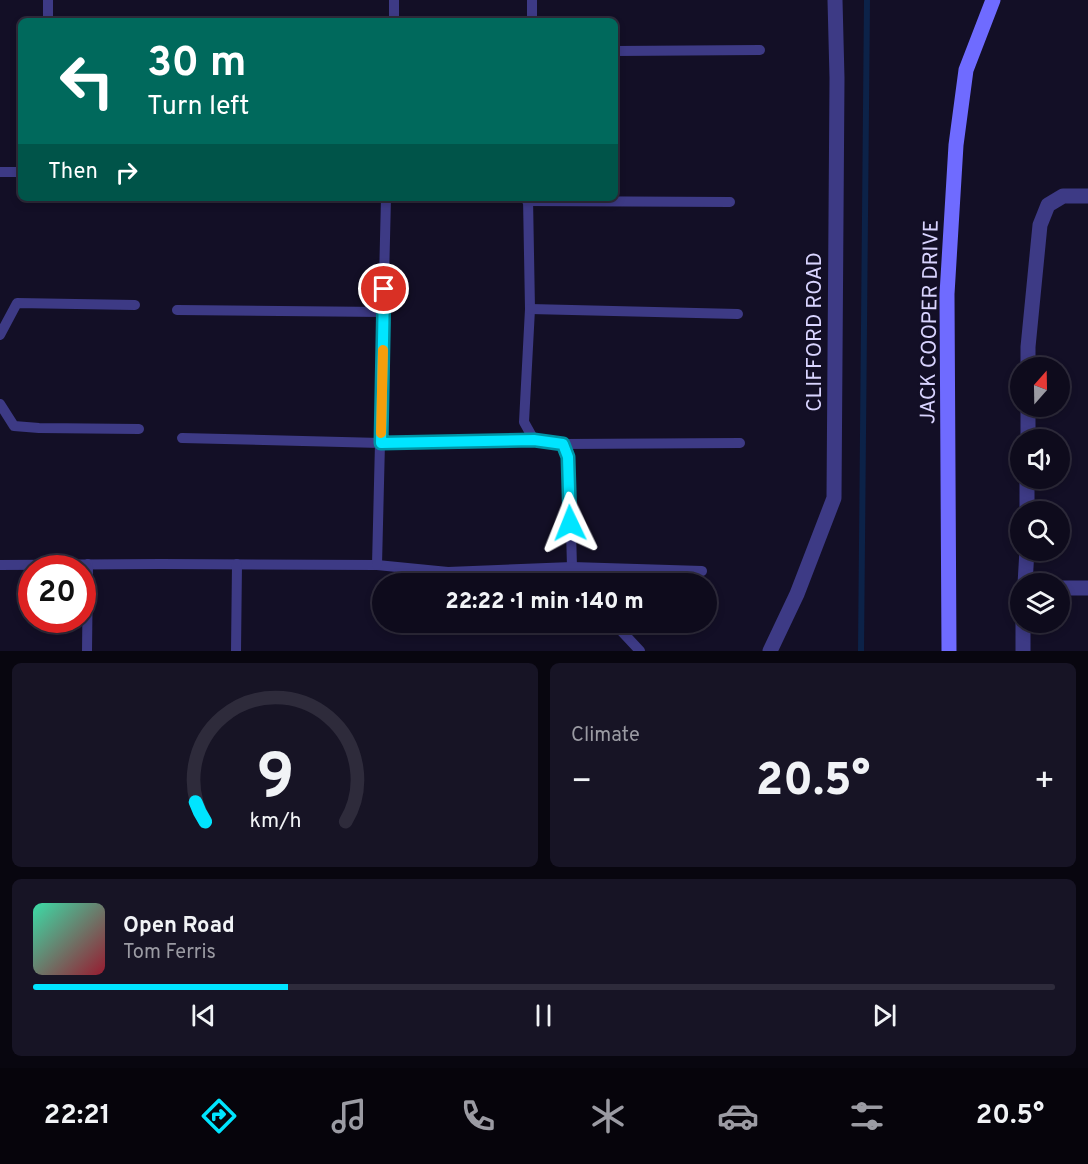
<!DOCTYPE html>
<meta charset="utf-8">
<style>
body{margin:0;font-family:Overpass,sans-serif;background:#171425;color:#f1f3f6;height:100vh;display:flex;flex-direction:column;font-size:22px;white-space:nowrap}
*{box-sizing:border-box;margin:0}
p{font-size:20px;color:#9b9ba3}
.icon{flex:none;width:33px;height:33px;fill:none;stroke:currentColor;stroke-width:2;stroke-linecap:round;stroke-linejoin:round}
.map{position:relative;height:651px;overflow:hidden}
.side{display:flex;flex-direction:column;gap:12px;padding:12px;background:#08060f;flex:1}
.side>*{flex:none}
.guide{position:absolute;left:18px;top:18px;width:600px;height:183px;border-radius:9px;box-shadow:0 3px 9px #0003,0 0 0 2px #2e2b3b;background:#00695c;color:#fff;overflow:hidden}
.needle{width:39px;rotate:20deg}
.controls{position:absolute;left:1010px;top:357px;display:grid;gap:12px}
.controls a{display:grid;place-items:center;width:60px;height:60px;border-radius:50%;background:#0e0b1c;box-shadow:0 3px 9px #0003,0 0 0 2px #2e2b3b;font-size:30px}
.speed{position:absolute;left:18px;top:555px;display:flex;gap:12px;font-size:30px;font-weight:700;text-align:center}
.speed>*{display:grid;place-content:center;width:78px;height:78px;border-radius:50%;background:#0e0b1c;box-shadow:0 3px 9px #0003,0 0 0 2px #2e2b3b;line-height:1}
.speed .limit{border:9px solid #d22;background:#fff;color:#111}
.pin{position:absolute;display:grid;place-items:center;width:51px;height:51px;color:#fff;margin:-26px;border:3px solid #fff;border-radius:50%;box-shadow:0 2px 6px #0007}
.me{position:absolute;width:66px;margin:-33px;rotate:358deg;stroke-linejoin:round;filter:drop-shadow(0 0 4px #0008)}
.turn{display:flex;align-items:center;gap:21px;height:126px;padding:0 30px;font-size:27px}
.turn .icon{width:78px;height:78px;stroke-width:2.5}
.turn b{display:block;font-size:42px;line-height:51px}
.then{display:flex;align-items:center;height:57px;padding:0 30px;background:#0003;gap:12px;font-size:22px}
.big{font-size:45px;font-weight:800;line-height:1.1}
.side .widget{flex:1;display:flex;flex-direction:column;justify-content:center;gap:9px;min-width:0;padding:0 21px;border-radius:9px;background:#171425}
.side .dial{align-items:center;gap:0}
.dial svg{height:156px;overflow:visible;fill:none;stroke:#2e2b3b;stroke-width:7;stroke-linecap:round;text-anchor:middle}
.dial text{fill:#f1f3f6;stroke:none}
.song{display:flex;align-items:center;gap:18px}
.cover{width:72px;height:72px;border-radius:9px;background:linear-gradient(135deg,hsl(160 70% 55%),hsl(350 70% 35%))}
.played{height:6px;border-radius:3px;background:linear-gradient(90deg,#00e5ff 25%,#2e2b3b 25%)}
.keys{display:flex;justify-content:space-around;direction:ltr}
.heat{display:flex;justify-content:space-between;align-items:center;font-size:33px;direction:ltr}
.side .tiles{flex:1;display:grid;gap:12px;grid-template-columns:1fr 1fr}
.widget:last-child{grid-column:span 2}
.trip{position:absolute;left:372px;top:573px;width:345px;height:60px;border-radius:30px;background:#0e0b1c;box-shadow:0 3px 9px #0003,0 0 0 2px #2e2b3b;font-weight:800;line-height:60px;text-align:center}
.dock{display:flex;height:96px;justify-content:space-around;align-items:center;background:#06040b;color:#9b9ba3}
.dock .icon{width:42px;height:42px}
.dock .selected{color:#00e5ff}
.dock b{font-size:27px;color:#f1f3f6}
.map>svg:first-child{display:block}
</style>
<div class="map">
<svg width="1088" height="651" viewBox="0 0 1088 651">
<rect width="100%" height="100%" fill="#130f26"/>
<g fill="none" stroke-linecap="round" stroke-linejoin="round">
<polyline stroke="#0c2248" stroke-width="6" points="861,651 867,0"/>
<g stroke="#3d3a85" stroke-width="10">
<polyline points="48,0 48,21"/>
<polyline points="394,0 394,21"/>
<polyline points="532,0 532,21"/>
<polyline points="615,51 760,50"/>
<polyline points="0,172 21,172"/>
<polyline points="528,198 530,309 524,422 534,440 563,444 569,457 572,567 580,584"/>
<polyline points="527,201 730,202"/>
<polyline points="530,309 738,314"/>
<polyline points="177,310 384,312"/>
<polyline points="0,335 17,303 135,305"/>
<polyline points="0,404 14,426 39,428 139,429"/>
<polyline points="182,438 381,443 534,440"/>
<polyline points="563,444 740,443"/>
<polyline points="0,565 161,564 377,565 448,572 572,567 702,571"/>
<polyline points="377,565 386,198"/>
<polyline points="613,622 640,651"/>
<polyline points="87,651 88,564"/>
<polyline points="236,651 237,564"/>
</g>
<g stroke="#3d3a85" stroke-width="15">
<polyline points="1028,368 1028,347 1040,225 1048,205 1063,196 1088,196"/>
<polyline points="1028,440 1028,406"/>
<polyline points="1027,512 1027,478"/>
<polyline points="1025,584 1027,550"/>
<polyline points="1059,588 1088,588"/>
<polyline points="770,651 797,594 834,498 837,78 835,0"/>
<polyline points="1023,651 1023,622"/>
</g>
<polyline stroke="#6f6bff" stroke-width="15" points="949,651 947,294 956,145 966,70 993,0"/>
</g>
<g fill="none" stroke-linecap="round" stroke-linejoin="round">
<defs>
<polyline id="route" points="384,289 381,443 534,440 563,444 568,457 570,523"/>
</defs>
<use href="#route" stroke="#0095a6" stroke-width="15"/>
<use href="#route" stroke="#00e5ff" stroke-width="10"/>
<polyline stroke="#f59e0b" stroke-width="10" points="381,433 383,350"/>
</g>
<g text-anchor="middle" stroke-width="4.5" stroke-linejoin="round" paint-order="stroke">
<g font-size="21" fill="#d9d4ff" stroke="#130f26">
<text transform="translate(929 322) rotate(-89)" y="7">JACK COOPER DRIVE</text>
<text transform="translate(814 332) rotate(-90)" y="7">CLIFFORD ROAD</text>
</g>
</g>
</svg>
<div class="controls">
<a><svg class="needle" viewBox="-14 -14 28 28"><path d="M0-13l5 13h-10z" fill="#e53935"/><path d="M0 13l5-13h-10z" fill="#9b9ba3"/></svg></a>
<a><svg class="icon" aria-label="sound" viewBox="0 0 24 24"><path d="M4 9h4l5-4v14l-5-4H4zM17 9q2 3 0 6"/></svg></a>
<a><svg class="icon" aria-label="search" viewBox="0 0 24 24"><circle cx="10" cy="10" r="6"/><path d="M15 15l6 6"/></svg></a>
<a><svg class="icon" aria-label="layers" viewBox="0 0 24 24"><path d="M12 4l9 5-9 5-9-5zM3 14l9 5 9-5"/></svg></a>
</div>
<div class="speed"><div class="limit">20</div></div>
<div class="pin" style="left:384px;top:289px;background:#d93025"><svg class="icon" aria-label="arrive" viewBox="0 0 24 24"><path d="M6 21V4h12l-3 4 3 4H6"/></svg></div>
<svg class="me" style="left:570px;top:523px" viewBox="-20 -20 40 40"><path d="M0-17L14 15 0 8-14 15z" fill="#00e5ff" stroke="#fff" stroke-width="4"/></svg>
<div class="trip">22:22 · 1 min · 140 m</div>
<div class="guide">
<div class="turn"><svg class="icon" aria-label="left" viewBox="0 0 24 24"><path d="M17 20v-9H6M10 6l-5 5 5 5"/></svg><div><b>30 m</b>Turn left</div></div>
<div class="then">Then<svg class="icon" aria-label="right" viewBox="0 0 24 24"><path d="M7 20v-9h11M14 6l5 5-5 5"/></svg></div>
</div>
</div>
<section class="side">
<div class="tiles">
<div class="widget dial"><svg viewBox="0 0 100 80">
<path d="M14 69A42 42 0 1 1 86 69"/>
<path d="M14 69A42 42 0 0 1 9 59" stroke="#00e5ff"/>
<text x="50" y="56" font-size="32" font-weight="700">9</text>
<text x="50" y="72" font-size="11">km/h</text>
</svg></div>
<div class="widget"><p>Climate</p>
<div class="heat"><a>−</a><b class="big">20.5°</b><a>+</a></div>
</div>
<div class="widget">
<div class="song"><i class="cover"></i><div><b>Open Road</b><p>Tom Ferris</p></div></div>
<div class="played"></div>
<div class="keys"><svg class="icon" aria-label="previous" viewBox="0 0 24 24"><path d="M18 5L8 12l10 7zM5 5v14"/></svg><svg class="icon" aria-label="pause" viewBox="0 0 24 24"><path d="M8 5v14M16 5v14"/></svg><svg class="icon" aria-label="next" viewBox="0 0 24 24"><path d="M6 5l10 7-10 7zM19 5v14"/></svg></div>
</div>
</div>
</section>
<nav class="dock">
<b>22:21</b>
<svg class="icon selected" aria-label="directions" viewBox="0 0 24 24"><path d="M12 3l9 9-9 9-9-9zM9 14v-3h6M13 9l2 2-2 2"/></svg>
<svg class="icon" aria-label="music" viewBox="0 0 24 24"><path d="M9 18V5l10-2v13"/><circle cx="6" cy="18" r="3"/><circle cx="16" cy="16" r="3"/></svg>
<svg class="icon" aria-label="phone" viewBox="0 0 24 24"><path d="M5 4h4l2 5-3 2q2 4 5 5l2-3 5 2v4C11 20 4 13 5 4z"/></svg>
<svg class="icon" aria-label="climate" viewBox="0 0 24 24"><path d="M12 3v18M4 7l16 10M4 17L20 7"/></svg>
<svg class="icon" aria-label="car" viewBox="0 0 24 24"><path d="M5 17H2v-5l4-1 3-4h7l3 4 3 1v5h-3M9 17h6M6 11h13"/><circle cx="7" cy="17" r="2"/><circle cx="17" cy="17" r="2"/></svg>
<svg class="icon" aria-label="filters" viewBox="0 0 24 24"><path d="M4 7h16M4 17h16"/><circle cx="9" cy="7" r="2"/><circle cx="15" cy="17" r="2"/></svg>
<b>20.5°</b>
</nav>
